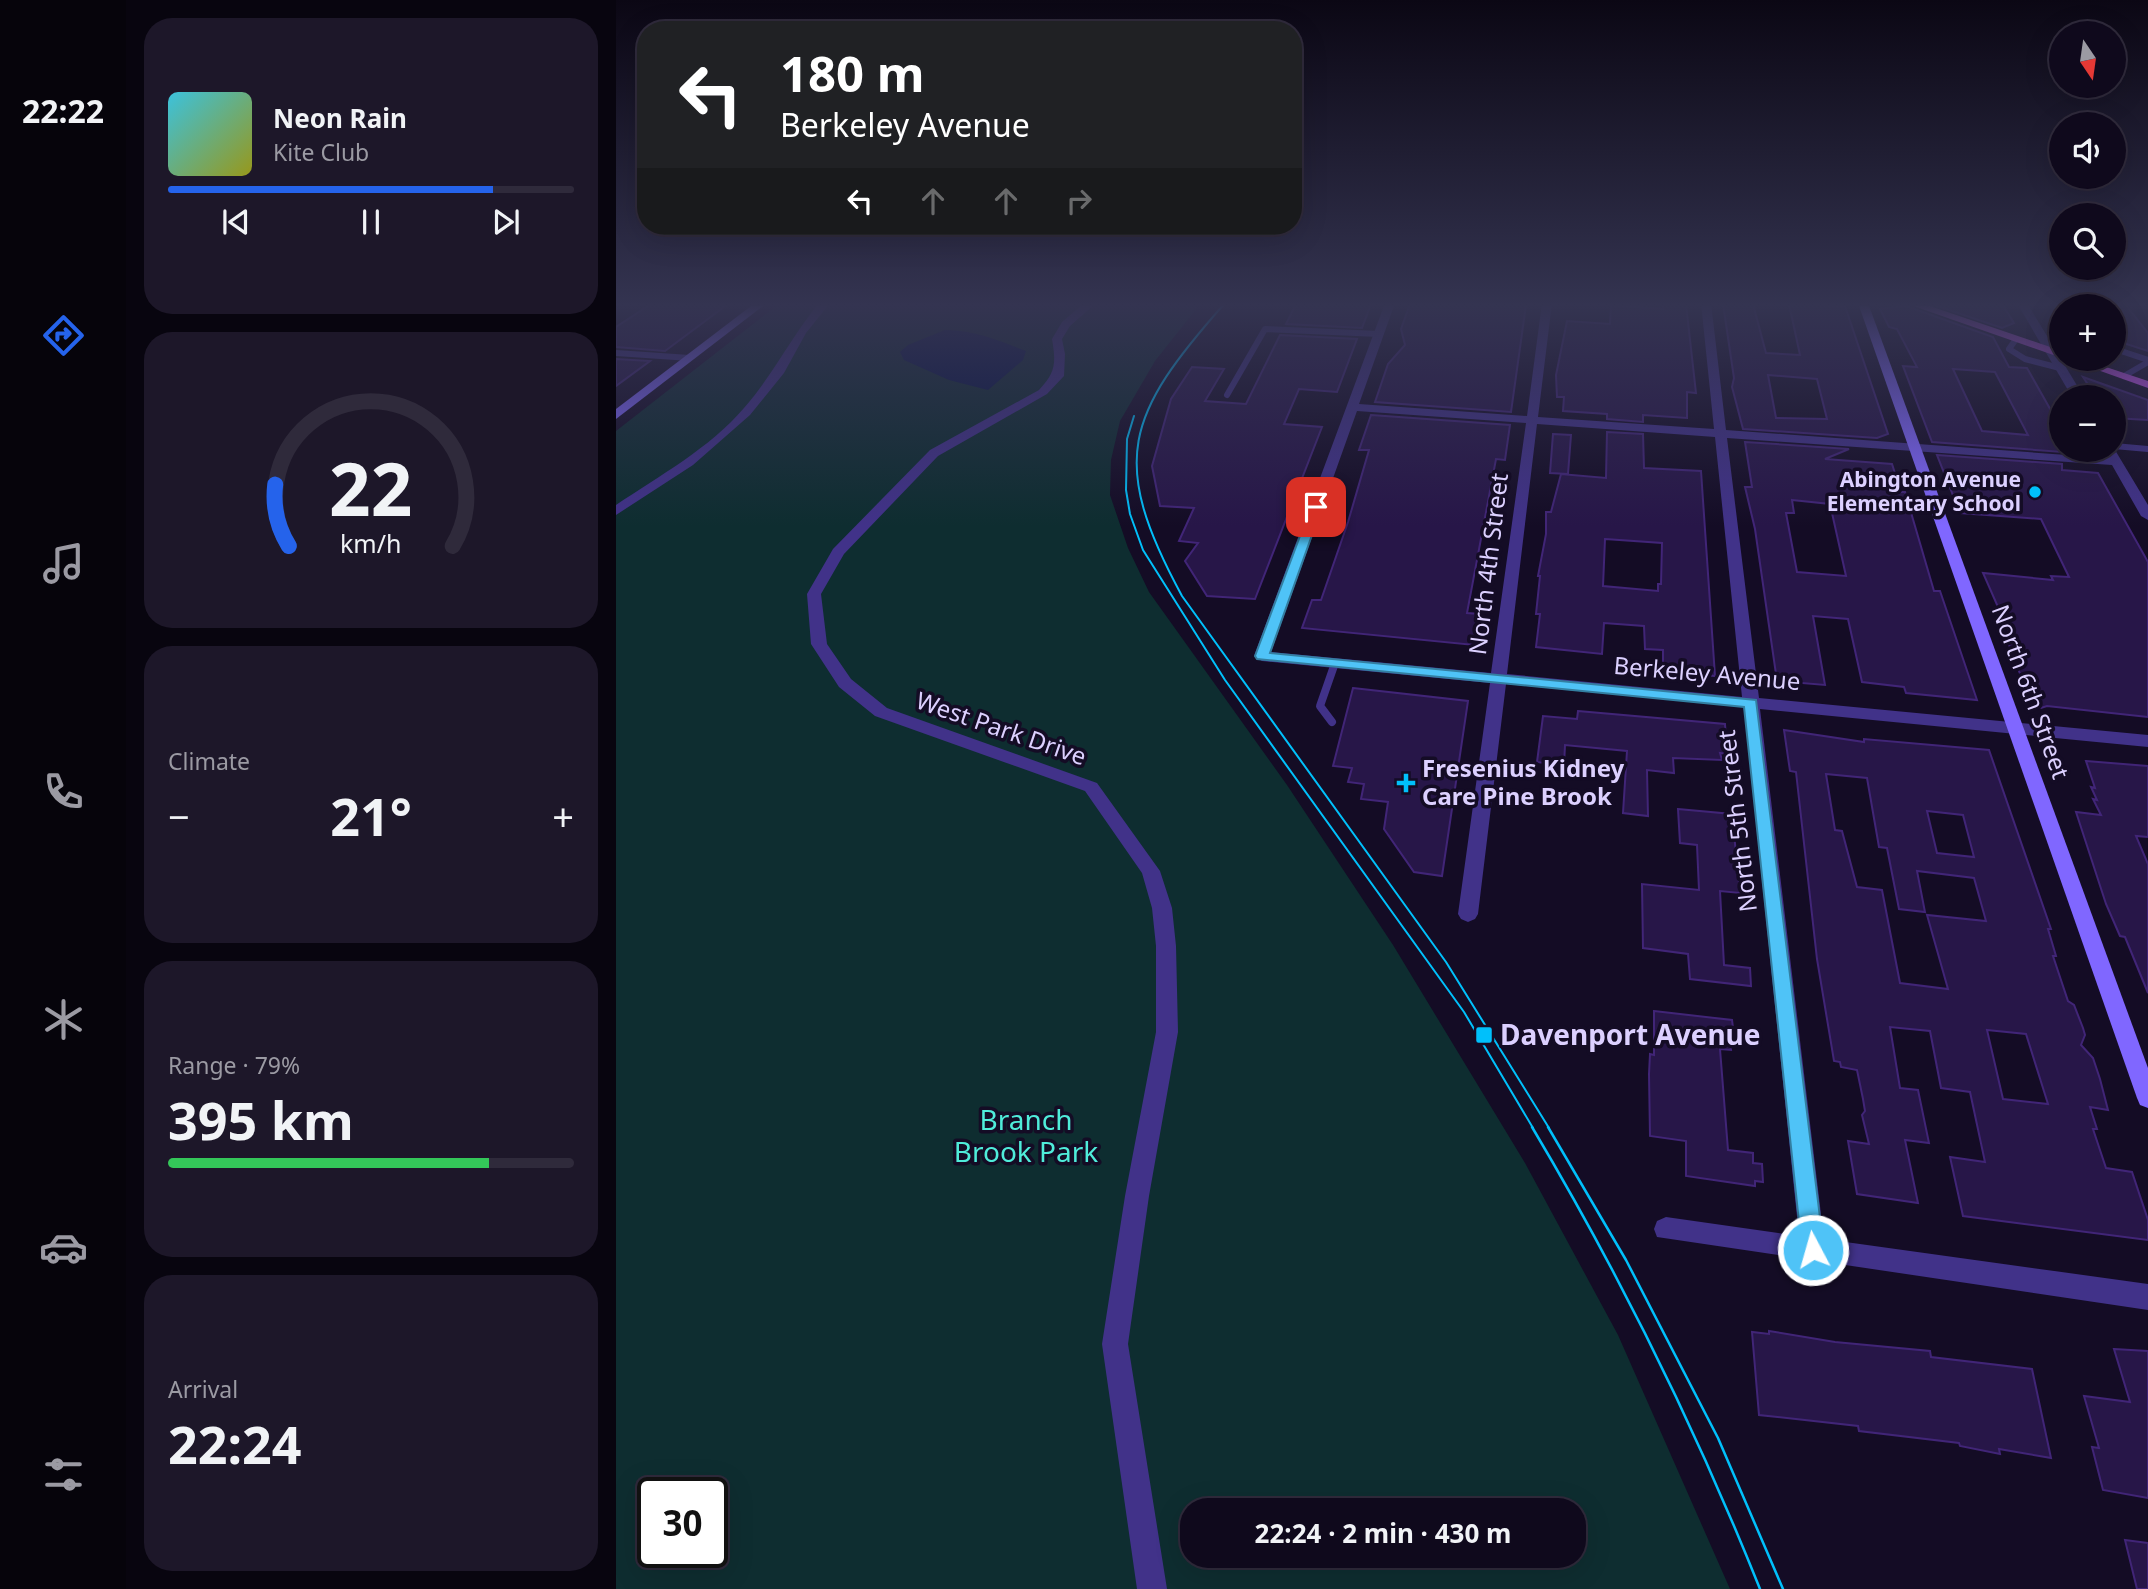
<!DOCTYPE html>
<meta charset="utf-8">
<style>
body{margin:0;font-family:"Noto Sans",sans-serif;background:#1d1729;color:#f1f3f6;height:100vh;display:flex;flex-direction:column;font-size:26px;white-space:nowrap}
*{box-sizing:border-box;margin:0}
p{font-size:23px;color:#9b9aa3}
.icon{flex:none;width:38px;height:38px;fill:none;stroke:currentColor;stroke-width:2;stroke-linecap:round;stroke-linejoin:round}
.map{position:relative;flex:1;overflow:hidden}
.drawer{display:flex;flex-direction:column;gap:18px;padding:18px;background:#08050f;width:490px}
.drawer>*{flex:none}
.guide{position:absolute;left:21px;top:21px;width:665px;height:214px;border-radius:28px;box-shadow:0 7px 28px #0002,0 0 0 2px #2f2a3b;background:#202124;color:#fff;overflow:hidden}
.needle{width:46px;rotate:167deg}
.tools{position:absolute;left:1433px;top:21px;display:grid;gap:14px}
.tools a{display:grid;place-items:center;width:77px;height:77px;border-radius:50%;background:#0f091c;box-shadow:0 7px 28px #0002,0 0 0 2px #2f2a3b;font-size:35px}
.speed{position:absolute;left:21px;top:1477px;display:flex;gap:14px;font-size:35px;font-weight:700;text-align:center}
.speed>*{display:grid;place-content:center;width:91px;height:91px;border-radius:50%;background:#0f091c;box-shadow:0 7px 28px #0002,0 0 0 2px #2f2a3b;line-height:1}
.speed .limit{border:4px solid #111;border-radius:10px;background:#fff;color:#111}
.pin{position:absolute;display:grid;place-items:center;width:60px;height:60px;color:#fff;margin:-30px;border-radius:14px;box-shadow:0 4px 10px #0006}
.me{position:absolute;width:77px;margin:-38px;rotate:354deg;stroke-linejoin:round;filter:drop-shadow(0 0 5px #0008)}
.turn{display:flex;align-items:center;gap:24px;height:147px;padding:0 28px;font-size:32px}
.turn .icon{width:91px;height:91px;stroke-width:2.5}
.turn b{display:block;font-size:49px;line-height:60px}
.lanes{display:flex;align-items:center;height:66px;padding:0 28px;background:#0003;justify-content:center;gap:35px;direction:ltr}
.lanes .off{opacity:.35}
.big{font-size:52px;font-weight:700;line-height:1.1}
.drawer .card{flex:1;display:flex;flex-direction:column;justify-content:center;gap:10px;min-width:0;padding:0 24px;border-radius:28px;background:#1d1729}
.drawer .dial{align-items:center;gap:0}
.dial svg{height:182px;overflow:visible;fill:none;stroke:#2f2a3b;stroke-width:7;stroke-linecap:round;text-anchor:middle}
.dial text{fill:#f1f3f6;stroke:none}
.song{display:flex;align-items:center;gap:21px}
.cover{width:84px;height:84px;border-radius:10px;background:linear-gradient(135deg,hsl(190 70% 55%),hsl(60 70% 35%))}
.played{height:7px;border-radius:4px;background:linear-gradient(90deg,#2563eb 80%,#2f2a3b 80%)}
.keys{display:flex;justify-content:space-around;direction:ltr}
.heat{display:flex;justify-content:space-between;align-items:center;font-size:38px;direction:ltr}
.charge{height:10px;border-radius:5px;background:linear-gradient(90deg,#34c759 79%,#2f2a3b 0)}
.trip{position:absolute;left:564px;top:1498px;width:406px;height:70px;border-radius:28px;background:#0f091c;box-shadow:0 7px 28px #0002,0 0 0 2px #2f2a3b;font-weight:700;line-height:70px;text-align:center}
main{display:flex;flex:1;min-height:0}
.tabs{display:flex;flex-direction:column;width:126px;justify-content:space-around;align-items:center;background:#06040b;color:#9b9aa3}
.tabs .icon{width:49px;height:49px}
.tabs .active{color:#2563eb}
.tabs b{font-size:32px;color:#f1f3f6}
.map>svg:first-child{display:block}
</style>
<main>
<nav class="tabs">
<b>22:22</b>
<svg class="icon active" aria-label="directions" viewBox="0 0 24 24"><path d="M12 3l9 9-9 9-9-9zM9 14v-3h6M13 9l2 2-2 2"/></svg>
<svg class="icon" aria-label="music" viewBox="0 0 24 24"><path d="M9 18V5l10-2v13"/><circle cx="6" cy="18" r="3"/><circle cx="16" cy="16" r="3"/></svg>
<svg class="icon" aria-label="phone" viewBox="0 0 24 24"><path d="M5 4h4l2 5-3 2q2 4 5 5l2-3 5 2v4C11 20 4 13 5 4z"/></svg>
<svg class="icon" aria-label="climate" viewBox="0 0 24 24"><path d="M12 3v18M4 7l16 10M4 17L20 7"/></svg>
<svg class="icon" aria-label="car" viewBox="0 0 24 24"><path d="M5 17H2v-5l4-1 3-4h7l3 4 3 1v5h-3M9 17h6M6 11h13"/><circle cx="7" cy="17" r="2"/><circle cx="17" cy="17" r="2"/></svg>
<svg class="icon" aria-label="filters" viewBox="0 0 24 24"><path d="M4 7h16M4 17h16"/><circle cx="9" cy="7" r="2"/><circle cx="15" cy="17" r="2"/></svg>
</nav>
<section class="drawer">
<div class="card">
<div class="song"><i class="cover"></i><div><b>Neon Rain</b><p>Kite Club</p></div></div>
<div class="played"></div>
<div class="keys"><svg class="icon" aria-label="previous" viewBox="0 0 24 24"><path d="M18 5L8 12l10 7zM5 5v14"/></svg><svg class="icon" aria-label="pause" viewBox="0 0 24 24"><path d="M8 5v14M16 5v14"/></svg><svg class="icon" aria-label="next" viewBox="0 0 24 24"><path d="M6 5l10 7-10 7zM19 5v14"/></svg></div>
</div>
<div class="card dial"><svg viewBox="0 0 100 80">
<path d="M14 69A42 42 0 1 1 86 69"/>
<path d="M14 69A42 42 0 0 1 8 42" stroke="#2563eb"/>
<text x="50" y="56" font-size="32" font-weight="700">22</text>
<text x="50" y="72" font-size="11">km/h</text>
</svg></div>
<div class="card"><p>Climate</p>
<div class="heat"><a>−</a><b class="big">21°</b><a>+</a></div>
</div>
<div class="card"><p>Range · 79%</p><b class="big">395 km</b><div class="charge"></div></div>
<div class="card"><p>Arrival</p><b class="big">22:24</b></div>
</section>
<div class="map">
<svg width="1532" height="1589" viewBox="0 0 1532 1589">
<rect width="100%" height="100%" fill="#140c25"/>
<path fill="#0e2d30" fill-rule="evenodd" d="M164,303H585L539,361L504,421L495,460L494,495L512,548L533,592L671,785L777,945L909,1163L1002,1335L1114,1589H0V431ZM37,1493H96V1552H37ZM576,1510H957V1556H576Z"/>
<path fill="#041346" d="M329,330C358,330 384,341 410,351L407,360L372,390L333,380L288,360L284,352L292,345Z"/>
<g fill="#271648" stroke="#412577" stroke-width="2" fill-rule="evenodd">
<polygon points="35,304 112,304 49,351 0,347 0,327"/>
<polygon points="680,304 755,304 746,328 670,324"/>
<polygon points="794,304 910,305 895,412 759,402 772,364 789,345 785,329"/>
<polygon points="1047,304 1070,304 1080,393 1071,392 1071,418 1027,415 1027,422 991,419 991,414 947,411 948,397 941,397 940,375 951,321 994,324 995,305 1047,309"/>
<path d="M1107,304H1137L1150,353L1184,355L1173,304L1229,306L1272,434L1261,438L1127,429L1116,387L1118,378ZM1152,375L1201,379L1211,419L1160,418Z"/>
<polygon points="1315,304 1386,304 1398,323 1386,328"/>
<polygon points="1498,304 1509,304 1532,333 1532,351 1498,340"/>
<path d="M1290,306L1377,337L1393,367L1411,368L1446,430V452L1316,442L1287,366L1301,367L1281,329L1273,327L1264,309ZM1337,369L1379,372L1412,435L1366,431Z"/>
<polygon points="664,335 741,339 721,392 683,389 668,424 706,427 639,599 591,596 569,561 582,543 563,541 578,508 544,506 536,466 555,399 576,367 608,369 589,401 630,404"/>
<polygon points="0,359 34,361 0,386"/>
<polygon points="1467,377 1532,400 1532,420 1498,418 1498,397 1480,397"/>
<polygon points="755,415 894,425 889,460 880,459 851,613 864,614 858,645 686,628 696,600 705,600 732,522 753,450 743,450"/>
<path d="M991,432L1027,434L1028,468L1085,471L1099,676L1047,670V650L1029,649L1028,626L988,623L986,654L920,647L924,614H920L924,576H922L930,534V512H935L945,474L990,478ZM989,539L1046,543L1045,584H1042V591L987,586Z"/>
<polygon points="937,434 955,435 952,474 934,473"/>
<path d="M1129,442L1233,449L1209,459L1276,464L1285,492H1289L1318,591H1324L1361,700L1290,693L1288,687L1246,682L1232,619L1197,616L1209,685L1161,681L1139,529L1129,487H1136ZM1176,500L1214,504L1230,576L1181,572L1170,513H1178Z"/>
<polygon points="1321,455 1446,464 1446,470 1482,473 1532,562 1532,717 1431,706 1425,708 1416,705 1388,632 1393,632 1367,573 1437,580 1435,576 1453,577 1425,519 1344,513"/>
<polygon points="737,688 852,701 826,876 798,872 768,829 772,802 745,799 748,784 732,782 736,768 717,766"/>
<polygon points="962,711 1109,724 1111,754 1104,753 1106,760 1057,758 1058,773 1031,770 1032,816 1007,813 1011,751 949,745 948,766 921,762 927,716 961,719"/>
<path d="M1168,730L1248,742V739L1373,750L1435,929H1432L1440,956H1437L1452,1001L1458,1005L1467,1028L1469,1035L1465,1045L1477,1058L1484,1079L1492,1110L1474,1107L1481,1129H1477L1490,1168L1516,1172L1532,1220V1240L1347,1216L1334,1157L1369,1162L1354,1092L1325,1088L1314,1031L1274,1027L1284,1088L1302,1090L1313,1143L1289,1140L1302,1203L1241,1194L1232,1141L1253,1144L1246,1115L1249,1111L1247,1099L1241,1070L1225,1067L1224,1062L1218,1061L1201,959L1180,772L1174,771ZM1210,774L1251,778L1263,847L1271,848L1283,909L1309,912L1301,871L1358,878L1370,921L1311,915L1332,989L1284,983L1266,890L1241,887L1226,831L1219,830ZM1311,811L1347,815L1358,857L1321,853ZM1371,1030L1410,1034L1432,1104L1387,1099Z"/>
<polygon points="1470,761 1532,766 1532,837 1520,836 1532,864 1532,993 1509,937 1504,936 1490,904 1460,812 1485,815 1477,799 1481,800 1475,787 1479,788"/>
<polygon points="1062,809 1116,814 1124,893 1104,891 1108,965 1134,968 1135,986 1074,979 1072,954 1027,948 1026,884 1083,890 1081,845 1064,843"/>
<polygon points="1038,1011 1116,1020 1119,1044 1114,1043 1115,1050 1104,1049 1112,1150 1137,1153 1137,1163 1146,1164 1147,1182 1139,1181 1139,1186 1070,1176 1070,1141 1034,1136 1033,1074 1034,1054 1038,1055"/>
<polygon points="1153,1331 1219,1342 1314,1351 1315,1357 1416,1369 1435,1458 1383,1449 1384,1454 1344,1446 1343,1443 1243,1431 1242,1426 1143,1415 1136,1332 1153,1334"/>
<polygon points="1498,1349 1532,1351 1532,1498 1487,1490 1476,1447 1483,1448 1468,1396 1514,1402"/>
<polygon points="1509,1540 1532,1543 1532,1589 1521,1589"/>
</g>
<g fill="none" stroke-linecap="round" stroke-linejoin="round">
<g stroke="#413289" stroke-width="6">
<polyline points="1400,339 1393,349 1409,359 1444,368"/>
<polyline points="1502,350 1532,360"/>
<polyline points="1508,376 1532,362"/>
<polyline points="611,395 649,329 763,334"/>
<polyline points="1498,446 1532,449"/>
</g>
<polyline stroke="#413289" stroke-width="8" points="716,722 704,706 719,663"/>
<g fill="#413289" fill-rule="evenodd">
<path d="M203,303H214L190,333L168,373L134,415L77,465L0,515V505C43,476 94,448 128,408C157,375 175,337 203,303Z"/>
<path d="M468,303H480L454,326L446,339L449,354L448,376L431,394L322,456L228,554L205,594L211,644L235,679L271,708L481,783L544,871L556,908L560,946L562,1032L533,1196L512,1344L551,1589H521L486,1344L509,1196L540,1032V946L536,908L526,873L469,791L259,716L223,687L195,644L191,594L217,549L314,450L423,390C440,372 440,363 436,339L446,322Z"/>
<path d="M769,303H779L743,404L911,416L926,303H936L922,417L1098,429L1085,303H1095L1110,430L1492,458L1491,450H1499L1532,505V520L1525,516L1496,465L1111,438L1143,698L1532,735V747L1144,709L1208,1239L1532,1284V1310L1041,1237L1038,1229L1041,1221L1050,1217L1183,1236L1128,707L890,684L862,914L859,919L852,922L845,919L842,914L874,683L646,661L638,656ZM741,411L910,423L875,673L655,652ZM921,424L1099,437L1126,697L891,674Z"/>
<polygon points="1401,303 1411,303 1468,397 1456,397"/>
<polygon points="0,350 74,355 79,358 74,361 0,356"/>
</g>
<g fill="#8067ff" fill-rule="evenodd">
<polygon points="139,303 151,303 0,419 0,409"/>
<polygon points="1242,303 1252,303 1532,1068 1532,1108 1524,1105 1521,1098"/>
</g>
<g fill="#d757ff" fill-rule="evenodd">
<polygon points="1289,303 1305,303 1446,351 1446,358"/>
<polygon points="1451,359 1466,359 1532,381 1532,388"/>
</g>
<g stroke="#00c0fb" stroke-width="2">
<path d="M609,303C510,415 492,460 566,596L830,962L933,1128"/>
<polyline points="518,416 511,439 510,490 514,514 527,550 609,680 848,1012 917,1128"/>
</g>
<g stroke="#00c0fb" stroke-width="2.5">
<path d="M916,1127C1004,1275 1080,1429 1144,1589"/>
<polyline points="932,1127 1010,1260 1102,1438 1167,1589"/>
</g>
</g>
<linearGradient id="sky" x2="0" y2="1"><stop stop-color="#0b0714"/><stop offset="0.58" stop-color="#343451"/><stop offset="1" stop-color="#343451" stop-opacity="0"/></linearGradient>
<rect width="1532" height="526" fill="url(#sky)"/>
<polygon fill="#4fc3f7" stroke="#337fa1" stroke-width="2" points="696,504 706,507 654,653 1140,700 1208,1250 1205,1257 1197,1261 1189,1257 1186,1250 1128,707 641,659 639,656"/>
<g fill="#00c0fb" stroke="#140c25" stroke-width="2.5">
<circle cx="1419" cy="492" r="7"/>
<path d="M786.5 772.5h7v7h7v7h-7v7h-7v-7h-7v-7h7z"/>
<rect x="859" y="1026" width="18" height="18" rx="3.5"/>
</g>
<g text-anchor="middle" stroke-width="7" stroke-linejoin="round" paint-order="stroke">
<g font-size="21" font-weight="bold" fill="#dcd0ff" stroke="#140c25" text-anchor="end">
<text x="1405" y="487">Abington Avenue<tspan x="1405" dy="24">Elementary School</tspan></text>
</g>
<g font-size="24" fill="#dcd0ff" stroke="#140c25">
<text transform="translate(873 564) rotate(-83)" y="8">North 4th Street</text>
<text transform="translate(1091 674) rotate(5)" y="8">Berkeley Avenue</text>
<text transform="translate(1414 692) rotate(70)" y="8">North 6th Street</text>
<text transform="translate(385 729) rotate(19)" y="8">West Park Drive</text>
<text transform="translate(1122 821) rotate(-97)" y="8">North 5th Street</text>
</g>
<g font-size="24" font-weight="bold" fill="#dcd0ff" stroke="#140c25" text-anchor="start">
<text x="806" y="777">Fresenius Kidney<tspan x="806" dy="28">Care Pine Brook</tspan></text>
</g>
<g font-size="28" font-weight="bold" fill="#dcd0ff" stroke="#140c25" text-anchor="start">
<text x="884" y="1045">Davenport Avenue</text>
</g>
<g font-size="28" fill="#4fecda" stroke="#140c25">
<text x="410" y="1130">Branch<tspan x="410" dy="32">Brook Park</tspan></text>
</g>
</g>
</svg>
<div class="tools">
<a><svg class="needle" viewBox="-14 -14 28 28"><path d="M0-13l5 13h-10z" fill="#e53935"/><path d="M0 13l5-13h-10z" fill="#9b9aa3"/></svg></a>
<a><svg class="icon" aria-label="sound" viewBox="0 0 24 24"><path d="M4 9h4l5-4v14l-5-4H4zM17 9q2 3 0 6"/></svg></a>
<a><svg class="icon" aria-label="search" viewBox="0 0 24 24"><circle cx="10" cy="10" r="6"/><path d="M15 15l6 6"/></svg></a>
<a>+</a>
<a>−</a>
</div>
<div class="speed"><div class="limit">30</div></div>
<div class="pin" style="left:700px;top:507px;background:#d93025"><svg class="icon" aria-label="arrive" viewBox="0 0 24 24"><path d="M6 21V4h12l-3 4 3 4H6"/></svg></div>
<svg class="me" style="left:1197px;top:1250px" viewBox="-20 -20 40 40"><circle r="17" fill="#4fc3f7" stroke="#fff" stroke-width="3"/><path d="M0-11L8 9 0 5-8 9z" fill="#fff"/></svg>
<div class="trip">22:24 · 2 min · 430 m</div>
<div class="guide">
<div class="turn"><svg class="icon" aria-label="left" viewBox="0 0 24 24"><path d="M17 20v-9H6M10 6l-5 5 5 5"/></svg><div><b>180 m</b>Berkeley Avenue</div></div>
<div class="lanes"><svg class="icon" aria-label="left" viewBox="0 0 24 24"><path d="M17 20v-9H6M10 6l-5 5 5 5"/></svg><svg class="icon off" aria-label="ahead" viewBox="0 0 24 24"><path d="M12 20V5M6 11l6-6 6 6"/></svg><svg class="icon off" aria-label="ahead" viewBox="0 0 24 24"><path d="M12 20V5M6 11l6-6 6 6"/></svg><svg class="icon off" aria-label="right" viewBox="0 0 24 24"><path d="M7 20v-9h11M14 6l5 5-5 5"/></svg></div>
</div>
</div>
</main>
